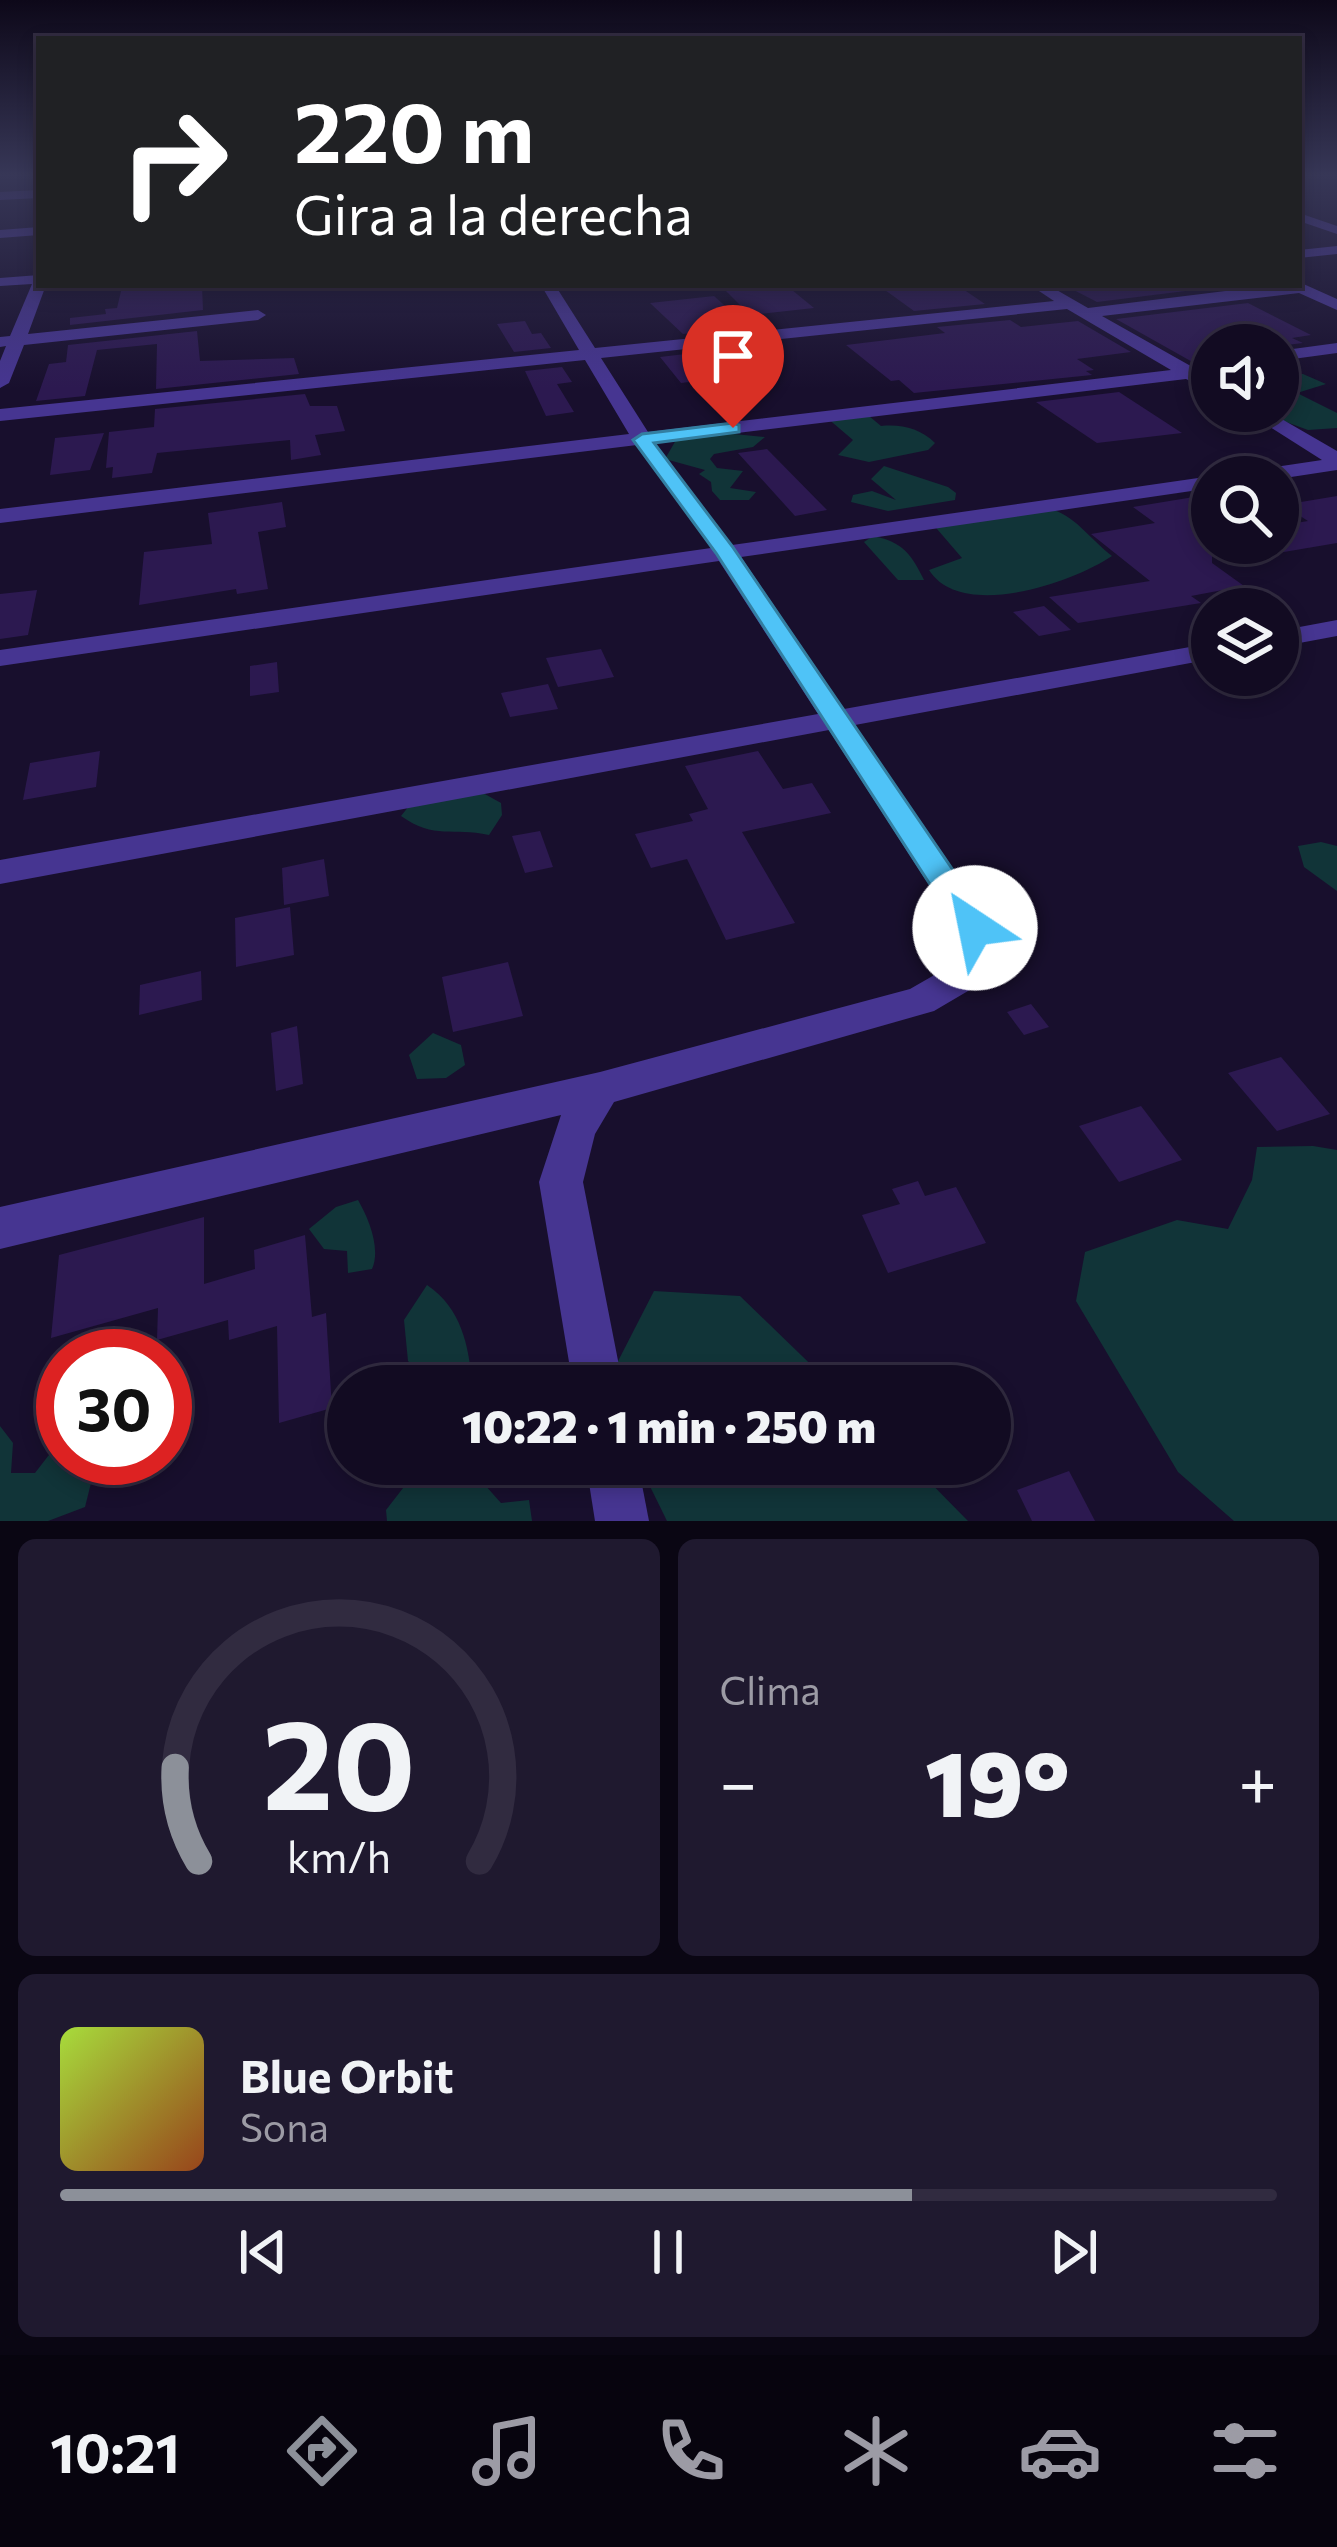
<!DOCTYPE html>
<html lang="es">
<meta charset="utf-8">
<style>
body{margin:0;font-family:Commissioner,sans-serif;background:#1f192f;color:#f1f3f6;height:100vh;display:flex;flex-direction:column;font-size:45px;white-space:nowrap}
*{box-sizing:border-box;margin:0}
p{font-size:39px;color:#9c9ba5}
.icon{flex:none;width:66px;height:66px;fill:none;stroke:currentColor;stroke-width:2;stroke-linecap:round;stroke-linejoin:round}
.map{position:relative;height:1521px;overflow:hidden}
.sheet{display:flex;flex-direction:column;gap:18px;padding:18px;background:#0a0613;flex:1}
.sheet>*{flex:none}
.guide{position:absolute;left:36px;top:36px;width:1266px;height:252px;border-radius:0px;box-shadow:0 6px 18px #0003,0 0 0 3px #312b40;background:#202124;color:#fff;overflow:hidden}
.fabs{position:absolute;left:1191px;top:324px;display:grid;gap:24px}
.fabs a{display:grid;place-items:center;width:108px;height:108px;border-radius:50%;background:#120b22;box-shadow:0 6px 18px #0003,0 0 0 3px #312b40;font-size:60px}
.speed{position:absolute;left:36px;top:1329px;display:flex;gap:24px;font-size:60px;font-weight:700;text-align:center}
.speed>*{display:grid;place-content:center;width:156px;height:156px;border-radius:50%;background:#120b22;box-shadow:0 6px 18px #0003,0 0 0 3px #312b40;line-height:1}
.speed .limit{border:18px solid #d22;background:#fff;color:#111}
.pin{position:absolute;display:grid;place-items:center;width:102px;height:102px;color:#fff;margin:-123px -51px;border-radius:50% 50% 50% 0;rotate:-45deg;box-shadow:0 0 12px #0007}
.pin .icon{rotate:45deg}
.me{position:absolute;width:132px;margin:-66px;rotate:326deg;stroke-linejoin:round;filter:drop-shadow(0 0 9px #0008)}
.turn{display:flex;align-items:center;gap:42px;height:252px;padding:0 60px;font-size:54px}
.turn .icon{width:156px;height:156px;stroke-width:2.5}
.turn b{display:block;font-size:84px;line-height:102px}
.big{font-size:90px;font-weight:800;line-height:1.1}
.sheet .widget{flex:1;display:flex;flex-direction:column;justify-content:center;gap:18px;min-width:0;padding:0 42px;border-radius:18px;background:#1f192f}
.sheet .dial{align-items:center;gap:0}
.dial svg{height:312px;overflow:visible;fill:none;stroke:#312b40;stroke-width:7;stroke-linecap:round;text-anchor:middle}
.dial text{fill:#f1f3f6;stroke:none}
.song{display:flex;align-items:center;gap:36px}
.cover{width:144px;height:144px;border-radius:18px;background:linear-gradient(135deg,hsl(80 70% 55%),hsl(20 70% 35%))}
.played{height:12px;border-radius:6px;background:linear-gradient(90deg,#8c9099 70%,#312b40 70%)}
.keys{display:flex;justify-content:space-around;direction:ltr}
.heat{display:flex;justify-content:space-between;align-items:center;font-size:66px;direction:ltr}
.sheet .tiles{flex:1;display:grid;gap:18px;grid-template-columns:1fr 1fr}
.widget:last-child{grid-column:span 2}
.trip{position:absolute;left:327px;top:1365px;width:684px;height:120px;border-radius:60px;background:#120b22;box-shadow:0 6px 18px #0003,0 0 0 3px #312b40;font-weight:800;line-height:120px;text-align:center}
.tabs{display:flex;height:192px;justify-content:space-around;align-items:center;background:#07040e;color:#9c9ba5}
.tabs .icon{width:84px;height:84px}
.tabs .selected{color:#8c9099}
.tabs b{font-size:54px;color:#f1f3f6}
.map>svg:first-child{display:block}
</style>
<div class="map">
<svg width="1337" height="1521" viewBox="0 0 1337 1521">
<rect width="100%" height="100%" fill="#180f2d"/>
<g fill="#113438">
<polygon points="1278,374 1303,374 1326,384 1297,393 1337,413 1337,428 1308,430 1256,411 1278,411"/>
<path d="M869,416L881,426C901,424 920,428 935,443L928,450L869,462L838,455L853,440L826,417Z"/>
<polygon points="704,431 765,437 753,447 714,454 710,459 717,468 743,471 730,488 756,492 749,500 720,500 712,491 711,482 699,474 705,470 665,459 676,440"/>
<polygon points="884,466 948,487 956,493 955,500 888,511 851,502 853,495 872,491 896,500 871,479"/>
<path d="M1054,510C1077,518 1092,541 1112,556C1072,583 961,621 929,570L962,558L931,522Z"/>
<path d="M873,536C903,542 911,554 924,580H898L864,542Z"/>
<path d="M483,793L501,803L502,815L489,835C452,827 435,840 401,816L413,801Z"/>
<polygon points="1321,842 1337,846 1337,891 1304,867 1298,846"/>
<polygon points="433,1033 461,1045 465,1065 446,1078 417,1079 409,1055"/>
<polygon points="1313,1146 1337,1150 1337,1521 1234,1521 1178,1472 1076,1301 1085,1252 1177,1220 1228,1229 1252,1180 1257,1147"/>
<path d="M358,1200C369,1219 381,1249 372,1269L348,1273L347,1251L324,1249L309,1229L336,1207Z"/>
<path d="M427,1285C461,1308 469,1345 472,1385L435,1386L408,1361L404,1320Z"/>
<polygon points="654,1291 740,1296 833,1386 617,1386 614,1369"/>
<polygon points="0,1426 13,1443 11,1473 35,1473 52,1451 63,1450 63,1458 86,1458 95,1467 85,1507 48,1521 0,1521"/>
<path d="M440,1464C470,1464 482,1482 501,1503L529,1500L532,1521H387L386,1510L410,1479Z"/>
<polygon points="639,1464 912,1464 968,1521 667,1521"/>
</g>
<g fill="#2c1950">
<polygon points="202,285 203,310 70,325 70,318 106,314 105,309 117,308 122,287"/>
<polygon points="720,285 786,285 814,308 750,315"/>
<polygon points="878,285 957,285 985,304 914,311"/>
<polygon points="1064,285 1234,285 1097,302"/>
<polygon points="714,296 741,320 728,322 735,329 683,334 650,303"/>
<polygon points="1248,303 1311,335 1292,338 1303,343 1278,346 1212,345 1212,373 1116,319"/>
<polygon points="1010,320 1021,327 1078,321 1131,352 1077,359 1094,370 1086,371 1092,375 914,393 899,380 891,381 846,345 945,333 937,327"/>
<polygon points="525,321 532,334 541,333 551,348 514,352 497,324"/>
<polygon points="197,331 200,361 294,358 299,374 156,389 157,344 97,350 85,396 36,401 49,364 66,362 68,345"/>
<polygon points="753,346 774,366 711,374 715,379 681,383 660,357"/>
<polygon points="562,367 572,382 557,384 574,412 546,416 525,371"/>
<polygon points="1119,392 1182,433 1097,443 1036,402"/>
<polygon points="305,394 310,406 337,406 345,431 315,435 321,455 291,460 290,440 157,453 152,473 112,478 113,467 106,468 109,432 154,427 155,409"/>
<polygon points="104,433 90,470 50,475 55,438"/>
<polygon points="767,449 827,510 795,516 738,453"/>
<polygon points="1212,494 1212,563 1244,586 1191,596 1201,603 1078,623 1049,597 1150,581 1091,534 1155,523 1133,507"/>
<polygon points="1337,496 1337,543 1278,553 1278,526 1308,521 1283,505"/>
<polygon points="282,502 286,527 258,532 268,589 237,594 236,589 139,605 144,552 212,544 208,513"/>
<polygon points="37,590 28,635 0,639 0,594"/>
<polygon points="1044,606 1071,630 1039,636 1013,612"/>
<polygon points="601,649 614,677 558,687 546,658"/>
<polygon points="277,662 279,692 250,696 250,666"/>
<polygon points="548,684 558,709 510,717 501,693"/>
<polygon points="100,751 96,787 23,800 30,763"/>
<polygon points="758,751 783,789 812,783 831,813 742,832 795,923 726,940 687,859 651,868 635,834 693,821 689,814 708,809 685,766"/>
<polygon points="540,831 553,867 525,873 512,836"/>
<polygon points="324,859 329,896 284,905 282,868"/>
<polygon points="290,907 294,955 236,967 235,918"/>
<polygon points="508,962 523,1016 453,1032 442,977"/>
<polygon points="201,971 202,1000 139,1015 140,985"/>
<polygon points="1031,1004 1049,1027 1024,1035 1007,1012"/>
<polygon points="297,1026 303,1084 276,1091 271,1033"/>
<polygon points="1281,1057 1330,1114 1277,1131 1228,1073"/>
<polygon points="1141,1106 1182,1160 1119,1182 1079,1126"/>
<polygon points="918,1181 925,1196 956,1187 986,1243 888,1273 862,1215 900,1204 892,1189"/>
<polygon points="204,1217 204,1284 255,1269 254,1250 305,1235 312,1317 326,1313 332,1408 279,1423 277,1326 229,1340 228,1320 157,1340 158,1308 51,1338 59,1255"/>
<polygon points="1069,1471 1095,1521 1032,1521 1017,1490"/>
</g>
<g fill="none" stroke-linecap="round" stroke-linejoin="round">
<g fill="#463591" fill-rule="evenodd">
<polygon points="39,190 39,198 0,200 0,192"/>
<polygon points="1299,213 1337,226 1337,234 1299,221"/>
<polygon points="39,227 39,235 0,238 0,230"/>
<polygon points="1337,246 1337,254 1299,258 1299,250"/>
<polygon points="39,275 39,285 46,285 28,334 258,310 266,315 258,320 24,345 9,383 0,388 0,361 6,346 0,347 0,337 10,336 32,284 0,286 0,278"/>
<path d="M1299,282L1337,299V310L1299,293L1102,316L1212,378V391L1186,379L655,443L732,545L1212,476L1217,477H1212V488L741,557L844,709L1212,643V659L855,725L987,919L999,947L985,981L934,1011L614,1102L595,1134L583,1182L623,1386H573L539,1182L561,1115L0,1249V1207L600,1072L910,989L957,962L963,947L958,930L829,730L0,884V860L818,714L719,561L0,666V650L711,548L637,445L0,523V509L629,434L585,360L0,421V409L579,350L541,285H555L595,348L1054,301L1030,285H1048L1088,308ZM1067,309L1171,370L648,432L601,358Z"/>
<polygon points="1337,343 1337,353 1278,361 1278,351"/>
<polygon points="1245,411 1268,411 1337,451 1337,470 1278,479 1236,477 1247,471 1322,460"/>
<polygon points="1337,620 1337,636 1278,647 1278,631"/>
<polygon points="586,1464 638,1464 649,1521 595,1521"/>
</g>
</g>
<linearGradient id="sky" x2="0" y2="1"><stop stop-color="#0d0819"/><stop offset="0.45" stop-color="#373757"/><stop offset="1" stop-color="#373757" stop-opacity="0"/></linearGradient>
<rect width="1337" height="389" fill="url(#sky)"/>
<polygon fill="#4fc3f7" stroke="#337fa1" stroke-width="3" points="733,423 739,425 739,432 654,443 732,546 987,920 991,928 987,937 964,937 716,553 633,440 642,434"/>
</svg>
<div class="fabs">
<a><svg class="icon" aria-label="sound" viewBox="0 0 24 24"><path d="M4 9h4l5-4v14l-5-4H4zM17 9q2 3 0 6"/></svg></a>
<a><svg class="icon" aria-label="search" viewBox="0 0 24 24"><circle cx="10" cy="10" r="6"/><path d="M15 15l6 6"/></svg></a>
<a><svg class="icon" aria-label="layers" viewBox="0 0 24 24"><path d="M12 4l9 5-9 5-9-5zM3 14l9 5 9-5"/></svg></a>
</div>
<div class="speed"><div class="limit">30</div></div>
<div class="pin" style="left:733px;top:428px;background:#d93025"><svg class="icon" aria-label="arrive" viewBox="0 0 24 24"><path d="M6 21V4h12l-3 4 3 4H6"/></svg></div>
<svg class="me" style="left:975px;top:928px" viewBox="-20 -20 40 40"><circle r="19" fill="#fff"/><path d="M0-13L10 11 0 6-10 11z" fill="#4fc3f7"/></svg>
<div class="trip">10:22 · 1 min · 250 m</div>
<div class="guide">
<div class="turn"><svg class="icon" aria-label="right" viewBox="0 0 24 24"><path d="M7 20v-9h11M14 6l5 5-5 5"/></svg><div><b>220 m</b>Gira a la derecha</div></div>
</div>
</div>
<section class="sheet">
<div class="tiles">
<div class="widget dial"><svg viewBox="0 0 100 80">
<path d="M14 69A42 42 0 1 1 86 69"/>
<path d="M14 69A42 42 0 0 1 8 45" stroke="#8c9099"/>
<text x="50" y="56" font-size="32" font-weight="700">20</text>
<text x="50" y="72" font-size="11">km/h</text>
</svg></div>
<div class="widget"><p>Clima</p>
<div class="heat"><a>−</a><b class="big">19°</b><a>+</a></div>
</div>
<div class="widget">
<div class="song"><i class="cover"></i><div><b>Blue Orbit</b><p>Sona</p></div></div>
<div class="played"></div>
<div class="keys"><svg class="icon" aria-label="previous" viewBox="0 0 24 24"><path d="M18 5L8 12l10 7zM5 5v14"/></svg><svg class="icon" aria-label="pause" viewBox="0 0 24 24"><path d="M8 5v14M16 5v14"/></svg><svg class="icon" aria-label="next" viewBox="0 0 24 24"><path d="M6 5l10 7-10 7zM19 5v14"/></svg></div>
</div>
</div>
</section>
<nav class="tabs">
<b>10:21</b>
<svg class="icon selected" aria-label="directions" viewBox="0 0 24 24"><path d="M12 3l9 9-9 9-9-9zM9 14v-3h6M13 9l2 2-2 2"/></svg>
<svg class="icon" aria-label="music" viewBox="0 0 24 24"><path d="M9 18V5l10-2v13"/><circle cx="6" cy="18" r="3"/><circle cx="16" cy="16" r="3"/></svg>
<svg class="icon" aria-label="phone" viewBox="0 0 24 24"><path d="M5 4h4l2 5-3 2q2 4 5 5l2-3 5 2v4C11 20 4 13 5 4z"/></svg>
<svg class="icon" aria-label="climate" viewBox="0 0 24 24"><path d="M12 3v18M4 7l16 10M4 17L20 7"/></svg>
<svg class="icon" aria-label="car" viewBox="0 0 24 24"><path d="M5 17H2v-5l4-1 3-4h7l3 4 3 1v5h-3M9 17h6M6 11h13"/><circle cx="7" cy="17" r="2"/><circle cx="17" cy="17" r="2"/></svg>
<svg class="icon" aria-label="filters" viewBox="0 0 24 24"><path d="M4 7h16M4 17h16"/><circle cx="9" cy="7" r="2"/><circle cx="15" cy="17" r="2"/></svg>
</nav>
